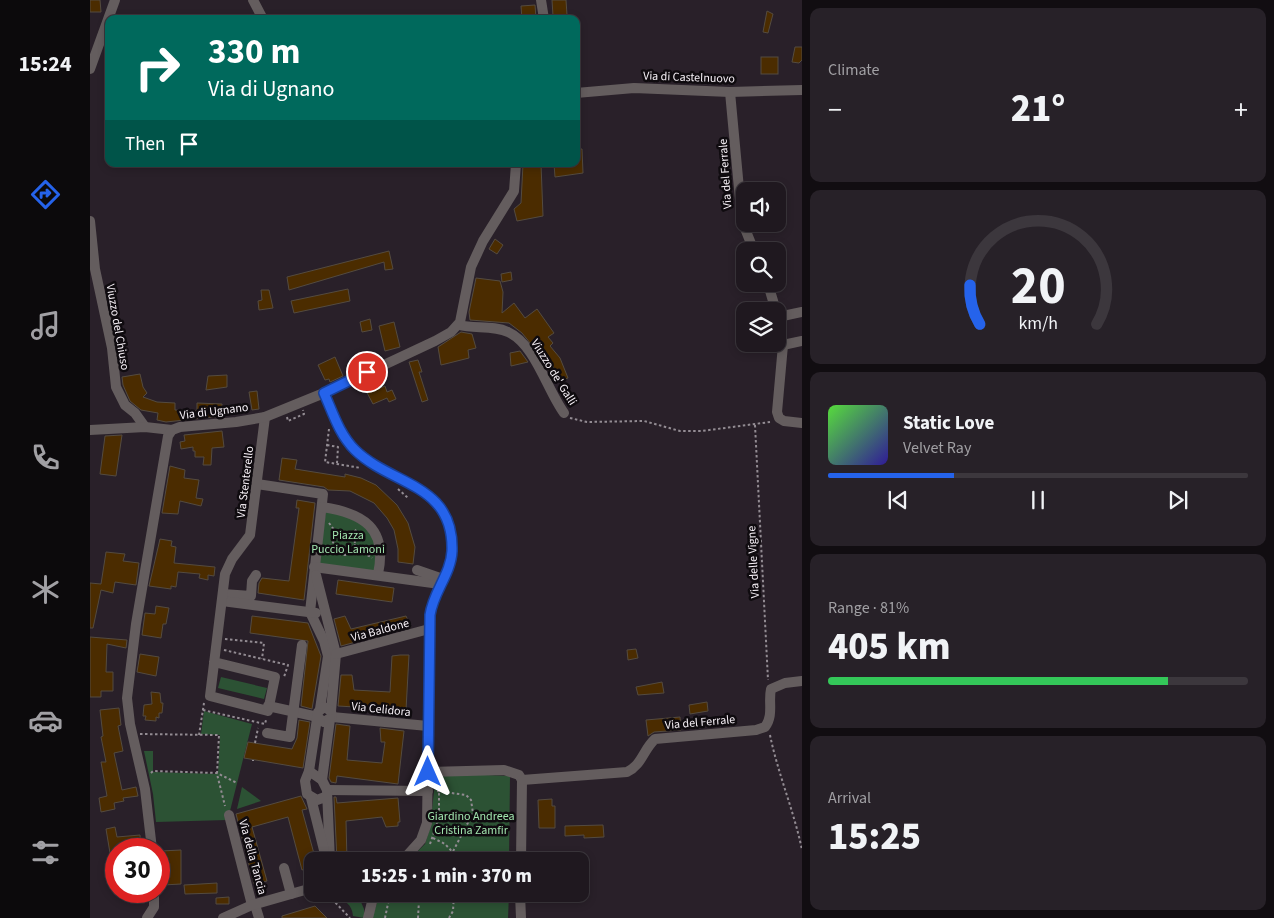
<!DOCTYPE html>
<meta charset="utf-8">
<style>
body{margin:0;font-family:"Source Sans 3",sans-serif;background:#272128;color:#f1f3f6;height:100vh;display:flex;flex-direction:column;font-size:19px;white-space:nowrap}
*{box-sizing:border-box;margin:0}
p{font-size:16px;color:#a1a0a4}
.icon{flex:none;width:28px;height:28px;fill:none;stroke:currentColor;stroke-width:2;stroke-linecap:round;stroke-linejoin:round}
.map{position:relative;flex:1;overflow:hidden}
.details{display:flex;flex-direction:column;gap:8px;padding:8px;background:#110d11;width:472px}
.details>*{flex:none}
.guide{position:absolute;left:15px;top:15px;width:475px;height:152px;border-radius:10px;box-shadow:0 2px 8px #0003,0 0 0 1px #3c373d;background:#00695c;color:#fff;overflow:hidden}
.tools{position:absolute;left:646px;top:182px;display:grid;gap:10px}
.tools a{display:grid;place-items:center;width:50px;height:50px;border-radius:10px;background:#1f181f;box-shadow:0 2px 8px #0003,0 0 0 1px #3c373d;font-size:25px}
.speed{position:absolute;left:15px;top:838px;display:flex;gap:10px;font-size:25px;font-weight:700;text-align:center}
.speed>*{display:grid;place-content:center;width:65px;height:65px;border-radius:50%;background:#1f181f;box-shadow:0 2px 8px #0003,0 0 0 1px #3c373d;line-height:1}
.speed .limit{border:8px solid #d22;background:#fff;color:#111}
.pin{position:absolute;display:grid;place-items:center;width:42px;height:42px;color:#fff;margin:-21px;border:2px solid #fff;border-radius:50%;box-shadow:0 1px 5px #0007}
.me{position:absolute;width:55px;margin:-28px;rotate:0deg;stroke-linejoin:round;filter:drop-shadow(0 0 4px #0008)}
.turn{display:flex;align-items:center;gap:18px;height:105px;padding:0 20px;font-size:22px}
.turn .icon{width:65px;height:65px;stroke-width:2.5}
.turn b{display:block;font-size:35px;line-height:42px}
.then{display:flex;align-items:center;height:48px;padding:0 20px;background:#0003;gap:10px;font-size:19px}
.big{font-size:38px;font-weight:800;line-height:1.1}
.details .tile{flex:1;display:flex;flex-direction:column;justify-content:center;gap:8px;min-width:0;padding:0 18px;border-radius:10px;background:#272128}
.details .dial{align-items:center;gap:0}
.dial svg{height:130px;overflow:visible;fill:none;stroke:#3c373d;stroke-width:7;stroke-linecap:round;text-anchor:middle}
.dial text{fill:#f1f3f6;stroke:none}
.song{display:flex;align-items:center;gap:15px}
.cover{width:60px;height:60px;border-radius:8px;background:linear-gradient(135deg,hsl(110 70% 55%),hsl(250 70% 35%))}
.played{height:5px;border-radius:2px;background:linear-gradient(90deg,#2563eb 30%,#3c373d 30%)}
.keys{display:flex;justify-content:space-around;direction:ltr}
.heat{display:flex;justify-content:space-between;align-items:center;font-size:28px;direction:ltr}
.charge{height:8px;border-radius:4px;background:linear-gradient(90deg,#34c759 81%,#3c373d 0)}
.trip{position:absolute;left:214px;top:852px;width:285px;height:50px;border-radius:10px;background:#1f181f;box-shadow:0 2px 8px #0003,0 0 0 1px #3c373d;font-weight:800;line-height:50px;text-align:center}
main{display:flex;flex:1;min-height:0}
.tabs{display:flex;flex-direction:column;width:90px;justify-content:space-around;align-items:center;background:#0c0a0c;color:#a1a0a4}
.tabs .icon{width:35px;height:35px}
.tabs .on{color:#2563eb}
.tabs b{font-size:22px;color:#f1f3f6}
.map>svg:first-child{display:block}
</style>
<main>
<nav class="tabs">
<b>15:24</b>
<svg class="icon on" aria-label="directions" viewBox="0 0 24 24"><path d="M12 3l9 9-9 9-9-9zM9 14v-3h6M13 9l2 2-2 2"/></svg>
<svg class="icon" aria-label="music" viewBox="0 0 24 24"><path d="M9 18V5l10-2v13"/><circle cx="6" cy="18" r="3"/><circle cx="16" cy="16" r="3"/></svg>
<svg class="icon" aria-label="phone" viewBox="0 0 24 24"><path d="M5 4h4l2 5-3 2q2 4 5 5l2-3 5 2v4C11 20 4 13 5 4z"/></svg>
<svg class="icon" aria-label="climate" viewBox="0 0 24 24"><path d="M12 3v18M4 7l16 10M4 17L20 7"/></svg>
<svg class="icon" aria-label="car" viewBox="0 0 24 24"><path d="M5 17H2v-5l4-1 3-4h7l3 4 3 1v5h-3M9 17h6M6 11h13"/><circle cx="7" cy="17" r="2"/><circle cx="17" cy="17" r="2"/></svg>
<svg class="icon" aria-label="filters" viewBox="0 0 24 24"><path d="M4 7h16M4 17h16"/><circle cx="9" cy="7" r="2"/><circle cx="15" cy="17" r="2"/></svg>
</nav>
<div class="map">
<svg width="712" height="918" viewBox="0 0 712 918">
<rect width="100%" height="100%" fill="#292029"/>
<g fill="#2c5234">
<polygon points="236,510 273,522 286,542 286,571 229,564"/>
<polygon points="131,677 177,688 174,699 128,688"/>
<polygon points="114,711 162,724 139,815 137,820 66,822 63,794 54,751 63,751 63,772 128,774 130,735 111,734"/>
<polygon points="346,773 420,776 419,861 318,861 335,844 340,828"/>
<polygon points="152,787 171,801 147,809"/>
<path d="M243,894L268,895L274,909V918L263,916C262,904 255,900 243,897Z"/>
<polygon points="290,894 419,894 418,918 282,918"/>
</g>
<g fill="#4b2c00" stroke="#544b40">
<polygon points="0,0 10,0 11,12 0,12"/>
<polygon points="462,0 476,0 477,15 463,16"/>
<polygon points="445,5 446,19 432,19 431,6"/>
<polygon points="677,11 683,14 678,33 673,32"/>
<polygon points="705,47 712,47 712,60 709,63 702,62"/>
<rect x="671" y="57" width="17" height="17"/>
<polygon points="486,149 492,149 493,173 465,177 464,164 486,164"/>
<polygon points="433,164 451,164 453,216 427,221 424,209 431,203"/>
<polygon points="405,239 413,245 407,254 399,249"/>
<polygon points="299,251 303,269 295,270 294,262 199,290 197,277"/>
<polygon points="421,272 422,280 412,282 411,274"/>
<polygon points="386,278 410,281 413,292 412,313 424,303 435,318 447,309 464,333 458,337 463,343 460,346 470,358 478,378 465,383 458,370 464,368 452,352 449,354 432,333 419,323 380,320 379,312"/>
<polygon points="258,289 260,301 204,313 201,301"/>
<polygon points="171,290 179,290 183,308 169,310 168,301 172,300"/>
<polygon points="280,319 282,330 272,332 270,322"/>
<polygon points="304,322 310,347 295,351 289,326"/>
<polygon points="371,332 382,334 386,348 378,350 379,358 351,365 348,347"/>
<polygon points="430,351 438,362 421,366 420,353"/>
<polygon points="245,357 253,376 240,382 239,379 235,380 228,365"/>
<polygon points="328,360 332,372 329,372 338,400 332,402 319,362"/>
<polygon points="50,374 53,387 57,393 53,397 67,402 85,403 85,410 107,411 107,403 132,404 132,416 76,422 67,420 68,413 51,410 40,401 33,385 32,377"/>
<polygon points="137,375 137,387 116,390 118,376"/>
<polygon points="286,382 288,389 295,386 297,392 302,390 306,399 299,402 297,398 283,404 274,387"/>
<polygon points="167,391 169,409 162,410 159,392"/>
<polygon points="132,431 134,447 122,448 121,465 113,465 114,457 105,457 105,451 103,451 103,447 91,449 90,442 95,441 94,435"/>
<polygon points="32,435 26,476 10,474 15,436"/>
<polygon points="192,458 207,460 205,469 255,477 255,474 271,478 286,485 307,505 318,523 325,547 323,564 308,562 308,549 304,530 297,518 284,503 260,491 238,490 234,487 189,480"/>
<polygon points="80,466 95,470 94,478 109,480 106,498 113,499 111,506 90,501 88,514 72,513"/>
<polygon points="207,500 225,503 214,600 168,593 169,583 172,578 199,581 209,508 206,508"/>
<polygon points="70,539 82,541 81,546 86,547 84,563 125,567 124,576 118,575 118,580 109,578 110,574 88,572 86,587 81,586 81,589 59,586"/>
<polygon points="16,552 35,554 33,561 49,563 46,585 25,582 23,593 11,590 3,628 0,628 0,583 11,584"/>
<polygon points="248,580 304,588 302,602 246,594"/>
<polygon points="66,606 79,608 76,624 73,624 71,638 52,635 55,613 65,614"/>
<polygon points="162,616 218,623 231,656 222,709 211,706 218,641 160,633"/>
<polygon points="255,616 261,629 316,616 321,627 251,646 244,619"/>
<polygon points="0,637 37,640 36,648 17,644 16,672 23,672 23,691 11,691 11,697 0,697"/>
<polygon points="546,649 548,658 538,660 537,650"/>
<polygon points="50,654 69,657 66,676 47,672"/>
<polygon points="310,655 319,655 316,710 248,706 251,675 262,675 264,690 300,692 302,656"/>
<polygon points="572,682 574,693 548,695 546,687"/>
<polygon points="61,692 70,693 71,703 73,703 72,713 69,713 69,718 66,717 66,721 55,720 56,716 53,716 54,705 62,704"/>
<polygon points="617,702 618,711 600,714 599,705"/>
<polygon points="29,708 31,725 28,726 33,751 24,753 32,790 46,787 48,796 33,798 34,801 24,803 25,809 11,812 9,798 17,796 11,762 16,762 11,737 13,736 10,710"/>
<polygon points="590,717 591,730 564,732 558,736 556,720"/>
<polygon points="209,720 220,722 213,768 154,758 158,742 202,749 207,738"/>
<polygon points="246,724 260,726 257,760 292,763 295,742 291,742 290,728 314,731 308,784 247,776 246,783 241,782 239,778"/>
<polygon points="211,796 217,809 212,810 226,861 222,861 222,867 212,870 198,817 162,827 177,881 164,884 146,814"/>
<polygon points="244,797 246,797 247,803 308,798 310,822 308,822 308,826 296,827 292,817 256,821 257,861 247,861"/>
<polygon points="462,799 462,806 465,806 465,828 449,828 448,800"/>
<polygon points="513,825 514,837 494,838 494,835 475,836 475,826"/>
<polygon points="25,827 27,837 50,835 51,849 26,849 26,864 22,865 16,829"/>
<polygon points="91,850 91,884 73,885 71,851"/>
<polygon points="127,883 127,893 95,894 94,885"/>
<polygon points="139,897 139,904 126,904 126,898"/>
<polygon points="225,906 237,918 192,918 192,916"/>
</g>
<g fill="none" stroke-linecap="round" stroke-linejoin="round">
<g stroke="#938c93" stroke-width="2" stroke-dasharray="2.5 2.5" stroke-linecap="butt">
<polyline points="197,417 198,421 214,414 213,410"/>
<polyline points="480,418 497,422 554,421 590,431 612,431 680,422"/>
<polyline points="665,425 678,680"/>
<polyline points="239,429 235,462 271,468"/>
<polyline points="237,445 248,447 247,463"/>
<polyline points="308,489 318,498"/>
<polyline points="239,523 248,535"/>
<circle cx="254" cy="544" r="11"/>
<polyline points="261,535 268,528"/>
<polyline points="265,547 282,558"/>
<polyline points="135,639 174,643 172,659"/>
<polyline points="134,650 198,665 194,677"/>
<polyline points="113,710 175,724 176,720"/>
<polyline points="50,734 129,735 127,774 135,806"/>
<polyline points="109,735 114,703"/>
<path d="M680,735C688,774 704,811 712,850"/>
<polyline points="165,743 168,728"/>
<polyline points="163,761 163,760"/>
<polyline points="61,773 63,771 127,773 147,783"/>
<polyline points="347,791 376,795 381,800 383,813 358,861"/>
<polyline points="343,838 355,844 371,861"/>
<polyline points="340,844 349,818 349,791"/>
<polyline points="326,861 331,855"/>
<polyline points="242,894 242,899 260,918"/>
<polyline points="295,918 300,894"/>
<polyline points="328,918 329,900 333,894"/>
<polyline points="359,918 363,911 364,894"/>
</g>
<g stroke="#645d5e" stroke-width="10">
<polyline points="163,0 173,19"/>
<polyline points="451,0 454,19"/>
<polyline points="0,69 25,0"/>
<polyline points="640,92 652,221 664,251"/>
<polyline points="486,93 544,88 640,92 712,90"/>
<polyline points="0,221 5,269 22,348 26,387 35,405 45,413 55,427"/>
<polyline points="678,284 686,311"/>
<polyline points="688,317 693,345 687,412 689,418 694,421 712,423"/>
<polyline points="688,317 712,312"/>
<path d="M369,325C384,329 404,325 418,332C445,344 457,390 474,413"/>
<polyline points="693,345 712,341"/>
<path d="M234,393C243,413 248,434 265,450C302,486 363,483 362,551C362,574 343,592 340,615L337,823L331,840L312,861"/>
<polyline points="0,430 55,427 82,430"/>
<polyline points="167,484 233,494 220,612 234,641 238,656 230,709"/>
<path d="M232,507C273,513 298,528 288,574"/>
<polyline points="224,567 350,584"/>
<polyline points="327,570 353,579"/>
<polyline points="226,575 246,654 241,711"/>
<polyline points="133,594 161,596 162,581 166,575"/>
<polyline points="132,601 226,613"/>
<polyline points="246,654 339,629"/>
<polyline points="124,662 185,677 178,711 120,696 135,574 142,559 160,535 175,417"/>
<polyline points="178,706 228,717"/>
<polyline points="242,717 338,726"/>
<polyline points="177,733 200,737 212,645"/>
<polyline points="219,771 228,712 234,707 241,711 242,717 234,722 228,718"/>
<polyline points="339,772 414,770 429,775 432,780 431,861"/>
<polyline points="232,780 240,719"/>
<path d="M432,780L537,772C552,765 553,750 565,739L666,730L675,727C684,715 678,702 681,689L695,683L712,681"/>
<polyline points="237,790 338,791"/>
<polyline points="235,797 227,800 217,794 215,781 219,771 232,780 237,790 240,861"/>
<polyline points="221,798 234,850"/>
<polyline points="139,815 162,905"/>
<polyline points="62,849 55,789 40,724 37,698 46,624 78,436 82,430 90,427 146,422 175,417 234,393 345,341 361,332 370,322 381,267 393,241 424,191 426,164"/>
<polyline points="194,868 201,894"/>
<polyline points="430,894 431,918"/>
<polyline points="165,905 169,918"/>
<polyline points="57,918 64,907 64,891"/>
<polyline points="133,918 162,905 222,888"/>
<polyline points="278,918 284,894"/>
</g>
</g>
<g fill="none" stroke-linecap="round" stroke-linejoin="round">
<defs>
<path id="route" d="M277,372L234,393C243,413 249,434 265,450C302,486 364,483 362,551C361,574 343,592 340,615L338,772"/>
</defs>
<use href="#route" stroke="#184099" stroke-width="12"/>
<use href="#route" stroke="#2563eb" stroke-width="9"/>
</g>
<g text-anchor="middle" stroke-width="5" stroke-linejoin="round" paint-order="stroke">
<g font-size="12" fill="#f7f1f7" stroke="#0f0b0f">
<text transform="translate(599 77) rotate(2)" y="4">Via di Castelnuovo</text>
<text transform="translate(635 174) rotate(-94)" y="4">Via del Ferrale</text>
<text transform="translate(28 327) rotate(80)" y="4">Viuzzo del Chiuso</text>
<text transform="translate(464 372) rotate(58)" y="4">Viuzzo de' Galli</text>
<text transform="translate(124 411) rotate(-7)" y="4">Via di Ugnano</text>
<text transform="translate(155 482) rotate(-83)" y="4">Via Stenterello</text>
<text transform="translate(663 562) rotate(-93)" y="4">Via delle Vigne</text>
<text transform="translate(290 630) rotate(-15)" y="4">Via Baldone</text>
<text transform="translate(291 709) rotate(6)" y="4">Via Celidora</text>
<text transform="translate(610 722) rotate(-5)" y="4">Via del Ferrale</text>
<text transform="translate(163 857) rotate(75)" y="4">Via della Tancia</text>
</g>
<g font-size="12" fill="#a1e4ae" stroke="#0f0b0f">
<text x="258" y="539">Piazza<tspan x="258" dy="14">Puccio Lamoni</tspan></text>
<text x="381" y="820">Giardino Andreea<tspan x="381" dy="14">Cristina Zamfir</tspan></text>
</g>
</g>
</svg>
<div class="tools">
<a><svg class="icon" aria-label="sound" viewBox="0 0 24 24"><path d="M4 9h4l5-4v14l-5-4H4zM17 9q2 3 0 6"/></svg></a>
<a><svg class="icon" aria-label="search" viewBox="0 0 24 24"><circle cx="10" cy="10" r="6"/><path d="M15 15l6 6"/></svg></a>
<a><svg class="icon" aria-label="layers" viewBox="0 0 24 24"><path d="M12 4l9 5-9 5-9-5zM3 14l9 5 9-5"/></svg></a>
</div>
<div class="speed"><div class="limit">30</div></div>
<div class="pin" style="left:277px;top:372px;background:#d93025"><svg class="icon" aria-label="arrive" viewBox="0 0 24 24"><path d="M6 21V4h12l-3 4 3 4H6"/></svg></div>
<svg class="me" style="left:338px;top:772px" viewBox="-20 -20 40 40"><path d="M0-17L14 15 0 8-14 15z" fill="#2563eb" stroke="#fff" stroke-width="4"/></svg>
<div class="trip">15:25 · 1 min · 370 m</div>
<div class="guide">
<div class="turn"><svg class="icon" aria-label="right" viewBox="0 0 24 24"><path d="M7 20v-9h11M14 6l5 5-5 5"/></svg><div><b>330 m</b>Via di Ugnano</div></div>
<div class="then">Then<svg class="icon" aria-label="arrive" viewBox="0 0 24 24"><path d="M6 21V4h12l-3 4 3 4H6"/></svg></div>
</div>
</div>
<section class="details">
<div class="tile"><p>Climate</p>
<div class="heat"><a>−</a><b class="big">21°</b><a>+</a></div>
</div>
<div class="tile dial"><svg viewBox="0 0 100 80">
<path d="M14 69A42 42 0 1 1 86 69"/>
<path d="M14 69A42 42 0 0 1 8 45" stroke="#2563eb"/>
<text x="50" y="56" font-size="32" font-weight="700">20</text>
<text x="50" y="72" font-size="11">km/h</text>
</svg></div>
<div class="tile">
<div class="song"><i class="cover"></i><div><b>Static Love</b><p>Velvet Ray</p></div></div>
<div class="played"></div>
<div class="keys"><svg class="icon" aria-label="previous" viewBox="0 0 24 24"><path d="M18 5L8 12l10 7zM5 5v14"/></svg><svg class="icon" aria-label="pause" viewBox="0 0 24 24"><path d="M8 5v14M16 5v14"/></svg><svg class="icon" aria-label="next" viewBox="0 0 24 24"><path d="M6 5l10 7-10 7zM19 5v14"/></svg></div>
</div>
<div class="tile"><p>Range · 81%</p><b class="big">405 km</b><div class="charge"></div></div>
<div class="tile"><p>Arrival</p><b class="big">15:25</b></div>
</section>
</main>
